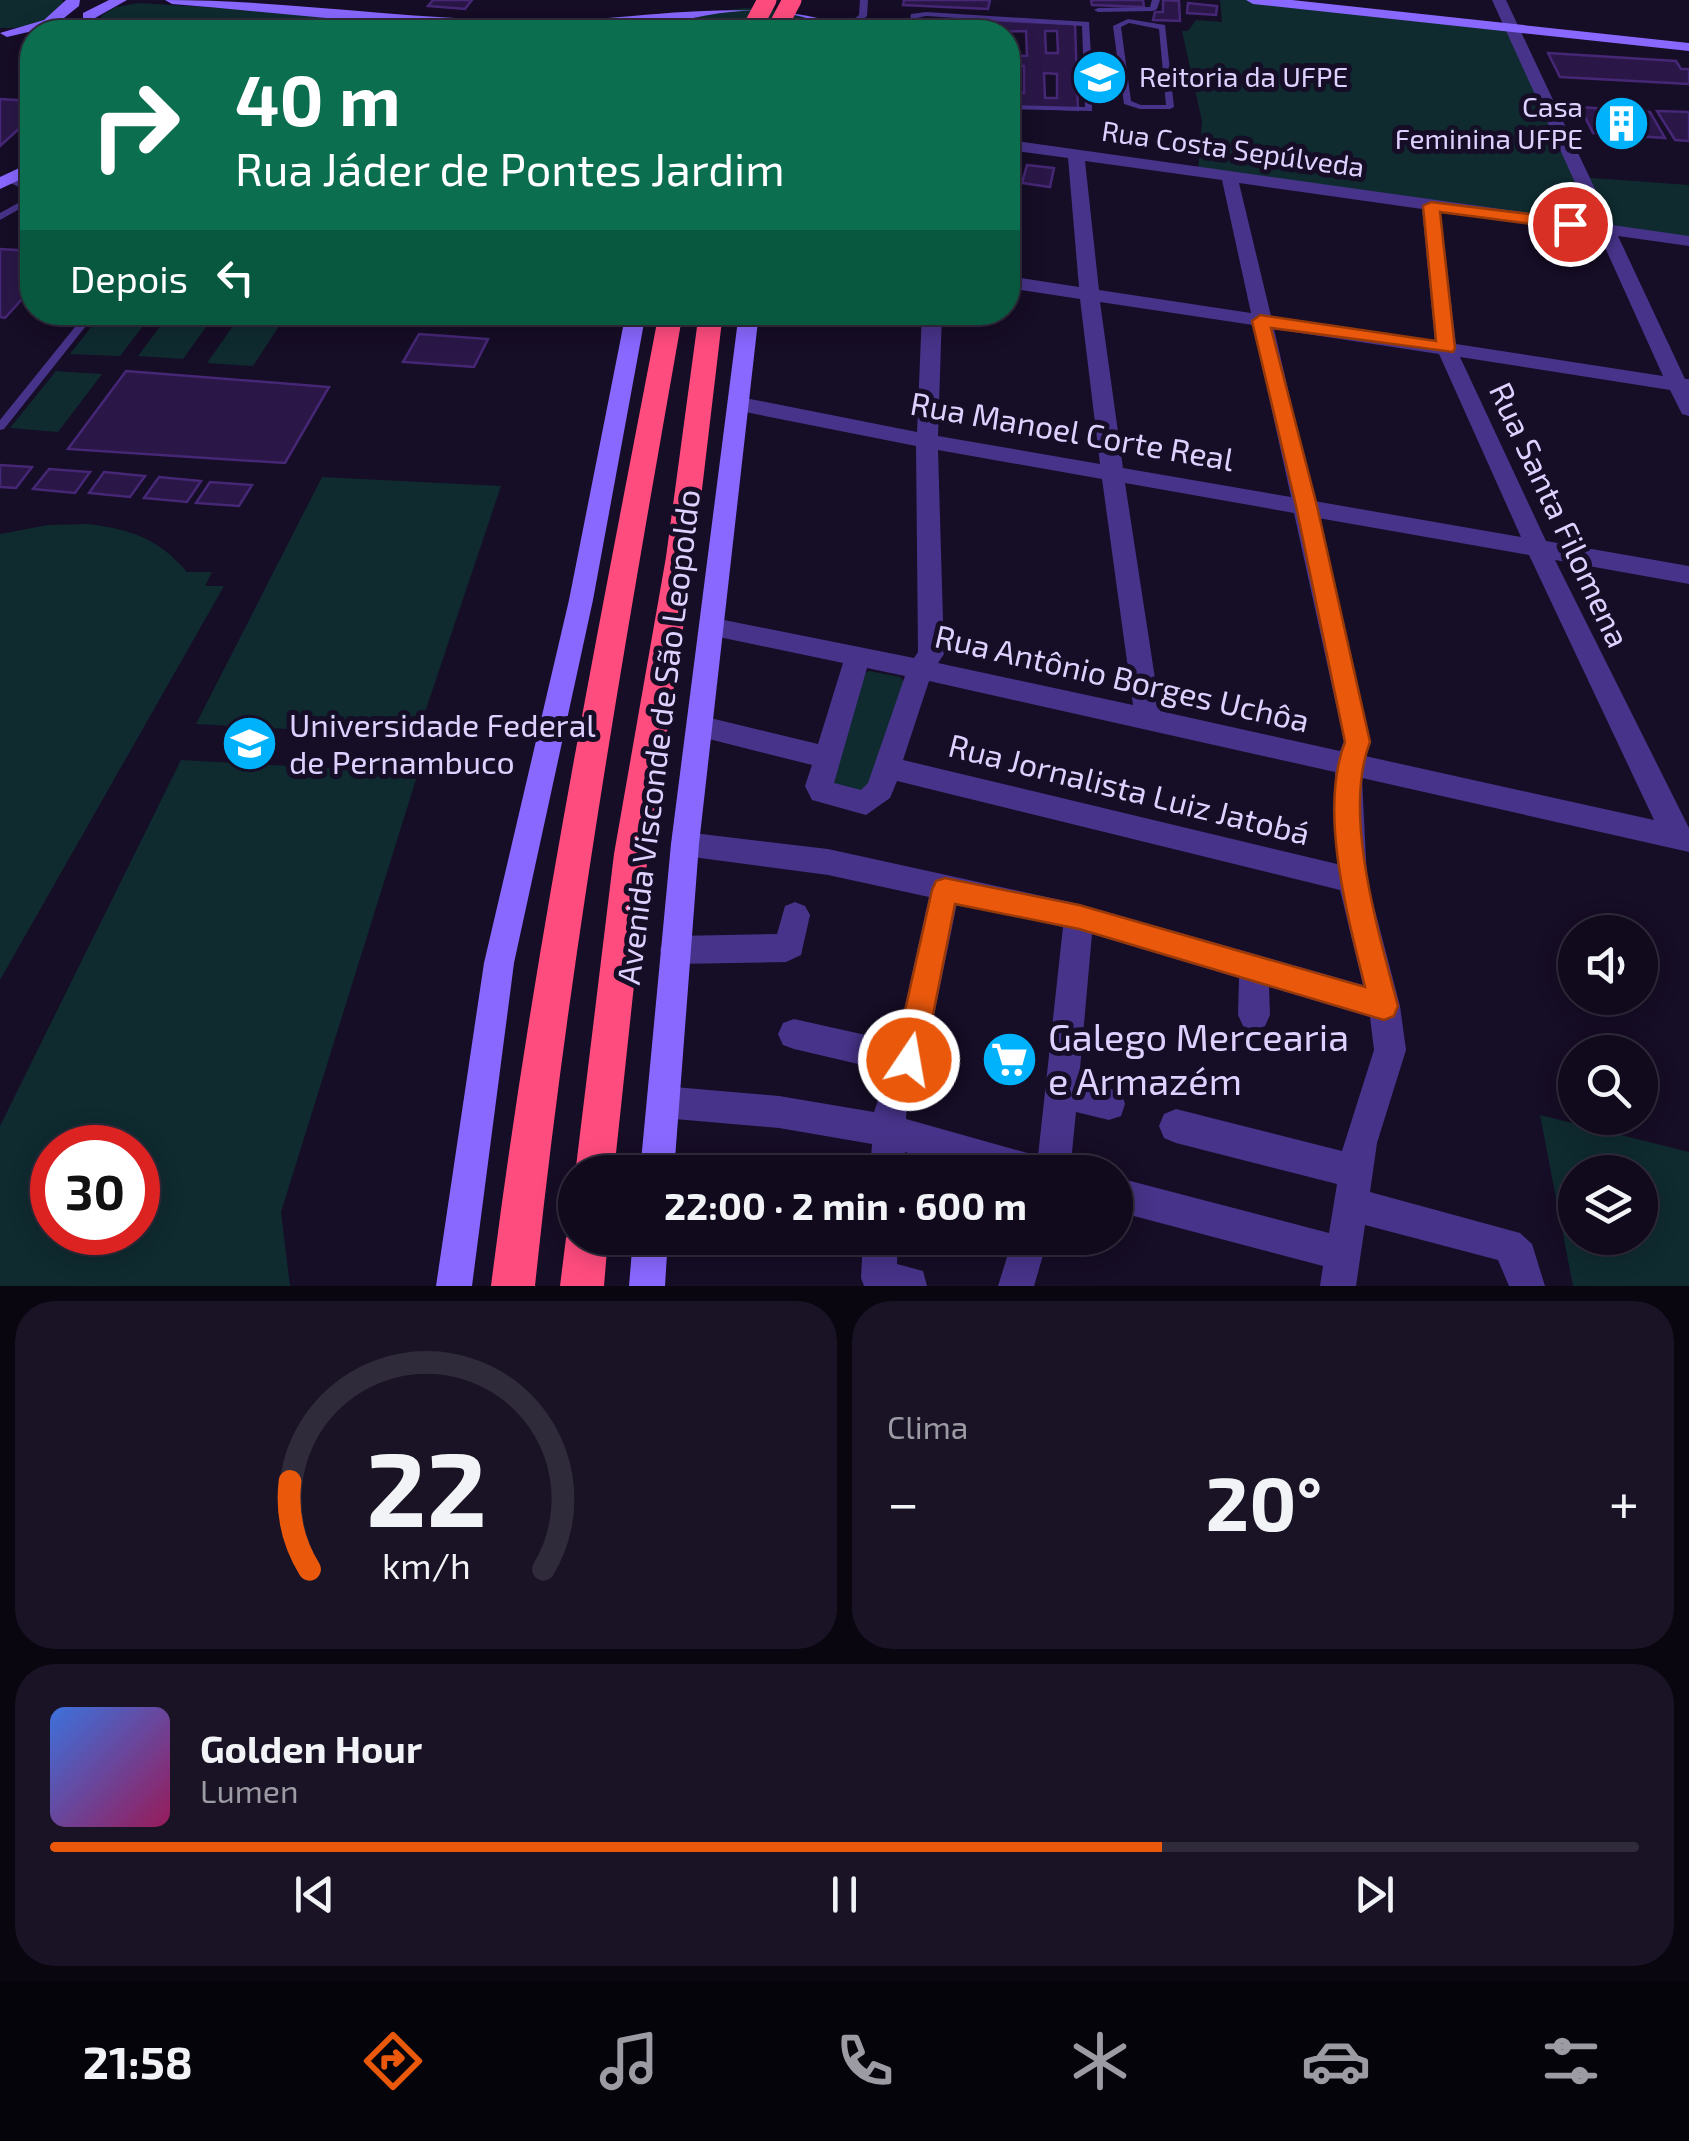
<!DOCTYPE html>
<html lang="pt">
<meta charset="utf-8">
<style>
body{margin:0;font-family:"Exo 2",sans-serif;background:#191325;color:#f1f3f6;height:100vh;display:flex;flex-direction:column;font-size:38px;white-space:nowrap}
*{box-sizing:border-box;margin:0}
p{font-size:32px;color:#9c9aa3}
.icon{flex:none;width:55px;height:55px;fill:none;stroke:currentColor;stroke-width:2;stroke-linecap:round;stroke-linejoin:round}
.map{position:relative;height:1286px;overflow:hidden}
.sheet{display:flex;flex-direction:column;gap:15px;padding:15px;background:#09060f;flex:1}
.sheet>*{flex:none}
.banner{position:absolute;left:20px;top:20px;width:1000px;height:305px;border-radius:40px;box-shadow:0 5px 25px #0003,0 0 0 2px #302b3b;background:#0b6e4f;color:#fff;overflow:hidden}
.buttons{position:absolute;left:1558px;top:915px;display:grid;gap:20px}
.buttons a{display:grid;place-items:center;width:100px;height:100px;border-radius:50%;background:#100a1c;box-shadow:0 5px 25px #0003,0 0 0 2px #302b3b;font-size:50px}
.speed{position:absolute;left:30px;top:1125px;display:flex;gap:20px;font-size:50px;font-weight:700;text-align:center}
.speed>*{display:grid;place-content:center;width:130px;height:130px;border-radius:50%;background:#100a1c;box-shadow:0 5px 25px #0003,0 0 0 2px #302b3b;line-height:1}
.speed .limit{border:15px solid #d22;background:#fff;color:#111}
.pin{position:absolute;display:grid;place-items:center;width:85px;height:85px;color:#fff;margin:-42px;border:5px solid #fff;border-radius:50%;box-shadow:0 2px 10px #0007}
.me{position:absolute;width:110px;margin:-55px;rotate:12deg;stroke-linejoin:round;filter:drop-shadow(0 0 8px #0008)}
.turn{display:flex;align-items:center;gap:35px;height:210px;padding:0 50px;font-size:45px}
.turn .icon{width:130px;height:130px;stroke-width:2.5}
.turn b{display:block;font-size:70px;line-height:85px}
.then{display:flex;align-items:center;height:95px;padding:0 50px;background:#0003;gap:20px;font-size:38px}
.big{font-size:75px;font-weight:700;line-height:1.1}
.sheet .widget{flex:1;display:flex;flex-direction:column;justify-content:center;gap:15px;min-width:0;padding:0 35px;border-radius:40px;background:#191325}
.sheet .dial{align-items:center;gap:0}
.dial svg{height:260px;overflow:visible;fill:none;stroke:#302b3b;stroke-width:7;stroke-linecap:round;text-anchor:middle}
.dial text{fill:#f1f3f6;stroke:none}
.song{display:flex;align-items:center;gap:30px}
.cover{width:120px;height:120px;border-radius:15px;background:linear-gradient(135deg,hsl(220 70% 55%),hsl(330 70% 35%))}
.played{height:10px;border-radius:5px;background:linear-gradient(90deg,#ea580c 70%,#302b3b 70%)}
.keys{display:flex;justify-content:space-around;direction:ltr}
.heat{display:flex;justify-content:space-between;align-items:center;font-size:55px;direction:ltr}
.sheet .tiles{flex:1;display:grid;gap:15px;grid-template-columns:1fr 1fr}
.widget:last-child{grid-column:span 2}
.trip{position:absolute;left:558px;top:1155px;width:575px;height:100px;border-radius:50px;background:#100a1c;box-shadow:0 5px 25px #0003,0 0 0 2px #302b3b;font-weight:700;line-height:100px;text-align:center}
.tabs{display:flex;height:160px;justify-content:space-around;align-items:center;background:#06040b;color:#9c9aa3}
.tabs .icon{width:70px;height:70px}
.tabs .selected{color:#ea580c}
.tabs b{font-size:45px;color:#f1f3f6}
.map>svg:first-child{display:block}
</style>
<div class="map">
<svg width="1689" height="1286" viewBox="0 0 1689 1286">
<rect width="100%" height="100%" fill="#160d26"/>
<g fill="#0f2b30" fill-rule="evenodd">
<path d="M0,0H62L66,7C53,25 21,29 0,28Z"/>
<polygon points="1220,0 1278,0 1504,26 1579,177 1689,185 1689,240 1198,171 1202,121 1182,31 1188,31 1196,20 1222,22"/>
<polygon points="139,3 347,16 337,32 119,32 100,22 102,15 116,7"/>
<path d="M743,8C777,9 806,12 834,32H665L703,14Z"/>
<polygon points="103,312 153,313 120,356 70,354"/>
<polygon points="171,312 216,313 183,359 138,356"/>
<polygon points="242,313 287,314 253,366 207,363"/>
<polygon points="56,371 102,374 58,432 10,428"/>
<polygon points="322,477 501,486 417,736 196,724"/>
<path d="M88,524C131,529 159,539 187,572H212L205,586H224L0,980V534L48,525Z"/>
<polygon points="869,671 900,677 904,682 871,793 831,789 863,674"/>
<path d="M181,760L418,773L281,1212L290,1286H0V1126ZM52,1148H138V1232H52Z"/>
<path d="M1540,1115L1689,1152V1286H1573ZM1575,1172H1640V1238H1575Z"/>
</g>
<g fill="#2a1748" stroke="#462776" stroke-width="2.5" fill-rule="evenodd">
<polygon points="433,0 472,0 465,9 428,6"/>
<polygon points="904,0 990,0 988,9 903,5"/>
<polygon points="1091,0 1143,0 1144,7 1092,5"/>
<polygon points="1163,0 1179,1 1180,21 1153,20 1155,12 1163,12"/>
<polygon points="1188,3 1217,6 1216,15 1187,13"/>
<path d="M962,19L1075,24L1078,110L1008,106V92L1024,93V66L1008,65V55L1027,56L1026,31L986,32V29H975L974,32H960ZM1045,31H1057L1058,53H1046ZM1044,73L1057,74V98H1045Z"/>
<polygon points="1548,53 1676,61 1681,69 1689,69 1689,84 1560,77"/>
<polygon points="0,99 32,101 32,117 0,146"/>
<polygon points="1580,107 1650,112 1665,138 1593,133"/>
<polygon points="1657,111 1689,112 1689,141 1675,140"/>
<polygon points="1027,165 1054,168 1050,187 1022,183"/>
<polygon points="0,249 32,251 32,288 5,318 0,317"/>
<polygon points="419,334 488,339 474,367 403,362"/>
<polygon points="126,371 329,387 285,463 68,449"/>
<polygon points="0,465 32,467 16,488 0,487"/>
<polygon points="49,469 90,472 75,493 33,489"/>
<polygon points="104,472 145,476 130,497 89,493"/>
<polygon points="159,477 201,481 187,502 144,498"/>
<polygon points="210,482 252,485 239,506 196,503"/>
</g>
<g fill="none" stroke-linecap="round" stroke-linejoin="round">
<g fill="#473389" fill-rule="evenodd">
<polygon points="860,0 868,0 867,16 849,32 843,32 843,28 859,15"/>
<polygon points="1152,0 1160,0 1157,9 1153,11 1098,12 1094,10 1098,8 1150,7"/>
<path d="M926,12L1089,22L1091,56H1117L1113,26L1128,19L1165,25L1174,107L1170,109H1140L1124,104L1118,60H1091L1092,111L1008,109V105L1085,107L1082,26L926,16L917,18L915,32H908L911,14ZM1129,23L1159,29L1166,105H1141L1131,101L1121,27Z"/>
<polygon points="6,177 12,177 32,188 32,193 6,181"/>
<polygon points="29,197 32,197 32,202 0,220 0,213"/>
<polygon points="87,312 97,312 4,429 0,430 0,420"/>
</g>
<g fill="#473389" fill-rule="evenodd">
<path d="M1492,0H1506L1612,225L1689,236V246L1618,236L1685,379H1689V416L1682,414L1670,390L1460,357L1546,541L1689,566V584L1555,560L1689,828V852L1362,778L1367,880L1400,1006L1406,1050L1377,1143L1370,1192L1520,1233L1532,1244L1545,1286H1509L1498,1260L1365,1225L1356,1286H1320L1323,1266L1115,1211V1177L1329,1233L1337,1184L1176,1143L1164,1138L1159,1126L1164,1114L1176,1109L1342,1151L1374,1050L1370,1017L1269,987L1270,1015L1265,1026L1254,1030L1243,1026L1238,1015L1239,978L1092,934L1079,1080L1121,1092L1125,1104L1121,1116L1109,1120L1076,1112L1070,1172H978L905,1152L904,1172H870L872,1144L779,1128L663,1118L651,1114L647,1102L651,1090L663,1086L779,1096L874,1112L888,1071L794,1049L783,1045L778,1034L783,1023L794,1019L897,1042L929,897L828,875L685,856L675,853L671,844L675,835L685,832L828,849L1079,904L1363,985L1340,890L897,781L890,798L866,815L812,800L805,786L812,765L693,735L689,727L693,719L702,716L818,744L843,663L714,636L705,634L702,627L705,620L714,618L914,658L918,652L916,446L740,411L730,404L740,397L917,432L922,312H942L938,436L1100,464L1080,299L1008,288V276L1079,287L1068,158L1008,150V140L1593,222ZM1085,161L1222,180L1251,313L1099,290ZM1239,183L1422,209L1435,341L1271,316ZM1440,211L1599,234L1663,376L1456,344ZM1100,302L1253,325L1291,497L1123,468ZM1274,329L1439,354L1521,537L1314,501ZM938,450L1102,479L1133,705L938,663L944,654ZM1125,483L1294,513L1344,741L1340,751L1160,711ZM1318,518L1529,555L1654,820L1365,756L1370,741ZM867,668L905,676L868,783L861,790L834,783ZM929,681L1335,772L1337,864L903,760ZM957,903L1063,927L1038,1156L906,1119L907,1101L925,1060Z"/>
<polygon points="795,902 805,906 810,915 801,955 786,962 675,964 664,960 660,950 664,940 675,936 777,934 785,906"/>
<polygon points="863,1238 898,1238 897,1264 923,1271 927,1286 864,1286 861,1278"/>
<polygon points="1013,1238 1048,1238 1034,1286 998,1286"/>
</g>
<g fill="#8968ff" fill-rule="evenodd">
<polygon points="66,0 80,0 79,6 54,26 7,37 0,33 44,20"/>
<polygon points="109,0 127,0 95,18 95,25 108,32 83,30 83,13"/>
<path d="M165,0C317,0 468,31 620,17C688,11 798,0 855,32C836,33 822,23 803,17C755,4 708,13 661,26L654,22C493,40 332,17 172,4Z"/>
<polygon points="1246,0 1292,0 1689,43 1689,51 1253,4"/>
<polygon points="32,162 32,174 0,189 0,177"/>
<polygon points="626,312 646,312 593,600 514,963 472,1286 436,1286 484,963 569,600"/>
<polygon points="739,312 759,312 699,844 674,1172 640,1172 671,844"/>
<polygon points="633,1238 668,1238 665,1286 629,1286"/>
</g>
<g fill="#ff4c7f" fill-rule="evenodd">
<path d="M659,312H683C626,636 569,959 535,1286H491C532,959 597,636 659,312Z"/>
<polygon points="699,312 723,312 694,557 648,854 614,1172 575,1175 614,854 666,557"/>
<polygon points="575,1222 575,1238 608,1238 604,1286 560,1286 566,1238"/>
</g>
<g stroke="#ff4c7f" stroke-width="19">
<polyline points="750,32 767,0"/>
<polyline points="775,32 792,0"/>
</g>
</g>
<path fill="#ea580c" stroke="#983908" stroke-width="2.5" d="M1431,202L1570,219L1578,224L1570,229L1440,212L1455,348L1453,352L1271,328L1317,506L1370,742C1342,814 1379,933 1398,1006L1394,1016L1384,1020L1079,929L955,904L924,1060L919,1070L909,1074L899,1070L894,1060L932,890L936,881L945,878L1079,905L1365,987C1348,917 1318,811 1345,742L1296,506L1252,321L1260,315L1436,341L1423,206Z"/>
<defs>
<symbol id="university-disc" viewBox="-11 -11 22 22"><circle r="9.5" fill="#00b2fc" stroke="#160d26"/><path d="M0-5L7-2L0 1L-7-2ZM-4 1L0 2.5L4 1V4Q0 6-4 4Z" fill="#fff"/></symbol>
<symbol id="building-disc" viewBox="-11 -11 22 22"><circle r="9.5" fill="#00b2fc" stroke="#160d26"/><path d="M-4-6H4V6H1V3H-1V6H-4ZM-2.5-4.3h1.7v1.8h-1.7ZM.8-4.3h1.7v1.8H.8ZM-2.5-1h1.7V.8h-1.7ZM.8-1h1.7V.8H.8Z" fill="#fff"/></symbol>
<symbol id="supermarket-disc" viewBox="-11 -11 22 22"><circle r="9.5" fill="#00b2fc" stroke="#160d26"/><path d="M-6-5.5h2.5l.6 2H6L4.5 2H-2.5L-4.4-4H-6ZM-1.5 3.2a1.3 1.3 0 1 0 .1 0ZM3 3.2a1.3 1.3 0 1 0 .1 0Z" fill="#fff"/></symbol>
</defs>
<g fill-rule="evenodd">
<use href="#university-disc" x="1068" y="46" width="63" height="63"/>
<use href="#building-disc" x="1590" y="92" width="63" height="63"/>
<use href="#university-disc" x="218" y="712" width="63" height="63"/>
<use href="#supermarket-disc" x="978" y="1028" width="63" height="63"/>
</g>
<g text-anchor="middle" stroke-width="10" stroke-linejoin="round" paint-order="stroke">
<g font-size="28" fill="#dfd1ff" stroke="#160d26" text-anchor="start">
<text x="1139" y="87">Reitoria da UFPE</text>
<text x="1583" y="117" text-anchor="end">Casa<tspan x="1583" dy="32">Feminina UFPE</tspan></text>
</g>
<g font-size="28" fill="#dfd1ff" stroke="#160d26">
<text transform="translate(1233 149) rotate(8)" y="10">Rua Costa Sepúlveda</text>
</g>
<g font-size="32" fill="#dfd1ff" stroke="#160d26">
<text transform="translate(1072 432) rotate(10)" y="11">Rua Manoel Corte Real</text>
<text transform="translate(1559 515) rotate(65)" y="11">Rua Santa Filomena</text>
<text transform="translate(1122 679) rotate(13)" y="11">Rua Antônio Borges Uchôa</text>
<text transform="translate(659 737) rotate(-83)" y="11">Avenida Visconde de São Leopoldo</text>
<text transform="translate(1129 790) rotate(14)" y="11">Rua Jornalista Luiz Jatobá</text>
</g>
<g font-size="32" fill="#dfd1ff" stroke="#160d26" text-anchor="start">
<text x="289" y="737">Universidade Federal<tspan x="289" dy="37">de Pernambuco</tspan></text>
</g>
<g font-size="38" fill="#dfd1ff" stroke="#160d26" text-anchor="start">
<text x="1048" y="1051">Galego Mercearia<tspan x="1048" dy="44">e Armazém</tspan></text>
</g>
</g>
</svg>
<div class="buttons">
<a><svg class="icon" aria-label="sound" viewBox="0 0 24 24"><path d="M4 9h4l5-4v14l-5-4H4zM17 9q2 3 0 6"/></svg></a>
<a><svg class="icon" aria-label="search" viewBox="0 0 24 24"><circle cx="10" cy="10" r="6"/><path d="M15 15l6 6"/></svg></a>
<a><svg class="icon" aria-label="layers" viewBox="0 0 24 24"><path d="M12 4l9 5-9 5-9-5zM3 14l9 5 9-5"/></svg></a>
</div>
<div class="speed"><div class="limit">30</div></div>
<div class="pin" style="left:1570px;top:224px;background:#d93025"><svg class="icon" aria-label="arrive" viewBox="0 0 24 24"><path d="M6 21V4h12l-3 4 3 4H6"/></svg></div>
<svg class="me" style="left:909px;top:1060px" viewBox="-20 -20 40 40"><circle r="17" fill="#ea580c" stroke="#fff" stroke-width="3"/><path d="M0-11L8 9 0 5-8 9z" fill="#fff"/></svg>
<div class="trip">22:00 · 2 min · 600 m</div>
<div class="banner">
<div class="turn"><svg class="icon" aria-label="right" viewBox="0 0 24 24"><path d="M7 20v-9h11M14 6l5 5-5 5"/></svg><div><b>40 m</b>Rua Jáder de Pontes Jardim</div></div>
<div class="then">Depois<svg class="icon" aria-label="left" viewBox="0 0 24 24"><path d="M17 20v-9H6M10 6l-5 5 5 5"/></svg></div>
</div>
</div>
<section class="sheet">
<div class="tiles">
<div class="widget dial"><svg viewBox="0 0 100 80">
<path d="M14 69A42 42 0 1 1 86 69"/>
<path d="M14 69A42 42 0 0 1 8 42" stroke="#ea580c"/>
<text x="50" y="56" font-size="32" font-weight="700">22</text>
<text x="50" y="72" font-size="11">km/h</text>
</svg></div>
<div class="widget"><p>Clima</p>
<div class="heat"><a>−</a><b class="big">20°</b><a>+</a></div>
</div>
<div class="widget">
<div class="song"><i class="cover"></i><div><b>Golden Hour</b><p>Lumen</p></div></div>
<div class="played"></div>
<div class="keys"><svg class="icon" aria-label="previous" viewBox="0 0 24 24"><path d="M18 5L8 12l10 7zM5 5v14"/></svg><svg class="icon" aria-label="pause" viewBox="0 0 24 24"><path d="M8 5v14M16 5v14"/></svg><svg class="icon" aria-label="next" viewBox="0 0 24 24"><path d="M6 5l10 7-10 7zM19 5v14"/></svg></div>
</div>
</div>
</section>
<nav class="tabs">
<b>21:58</b>
<svg class="icon selected" aria-label="directions" viewBox="0 0 24 24"><path d="M12 3l9 9-9 9-9-9zM9 14v-3h6M13 9l2 2-2 2"/></svg>
<svg class="icon" aria-label="music" viewBox="0 0 24 24"><path d="M9 18V5l10-2v13"/><circle cx="6" cy="18" r="3"/><circle cx="16" cy="16" r="3"/></svg>
<svg class="icon" aria-label="phone" viewBox="0 0 24 24"><path d="M5 4h4l2 5-3 2q2 4 5 5l2-3 5 2v4C11 20 4 13 5 4z"/></svg>
<svg class="icon" aria-label="climate" viewBox="0 0 24 24"><path d="M12 3v18M4 7l16 10M4 17L20 7"/></svg>
<svg class="icon" aria-label="car" viewBox="0 0 24 24"><path d="M5 17H2v-5l4-1 3-4h7l3 4 3 1v5h-3M9 17h6M6 11h13"/><circle cx="7" cy="17" r="2"/><circle cx="17" cy="17" r="2"/></svg>
<svg class="icon" aria-label="filters" viewBox="0 0 24 24"><path d="M4 7h16M4 17h16"/><circle cx="9" cy="7" r="2"/><circle cx="15" cy="17" r="2"/></svg>
</nav>
